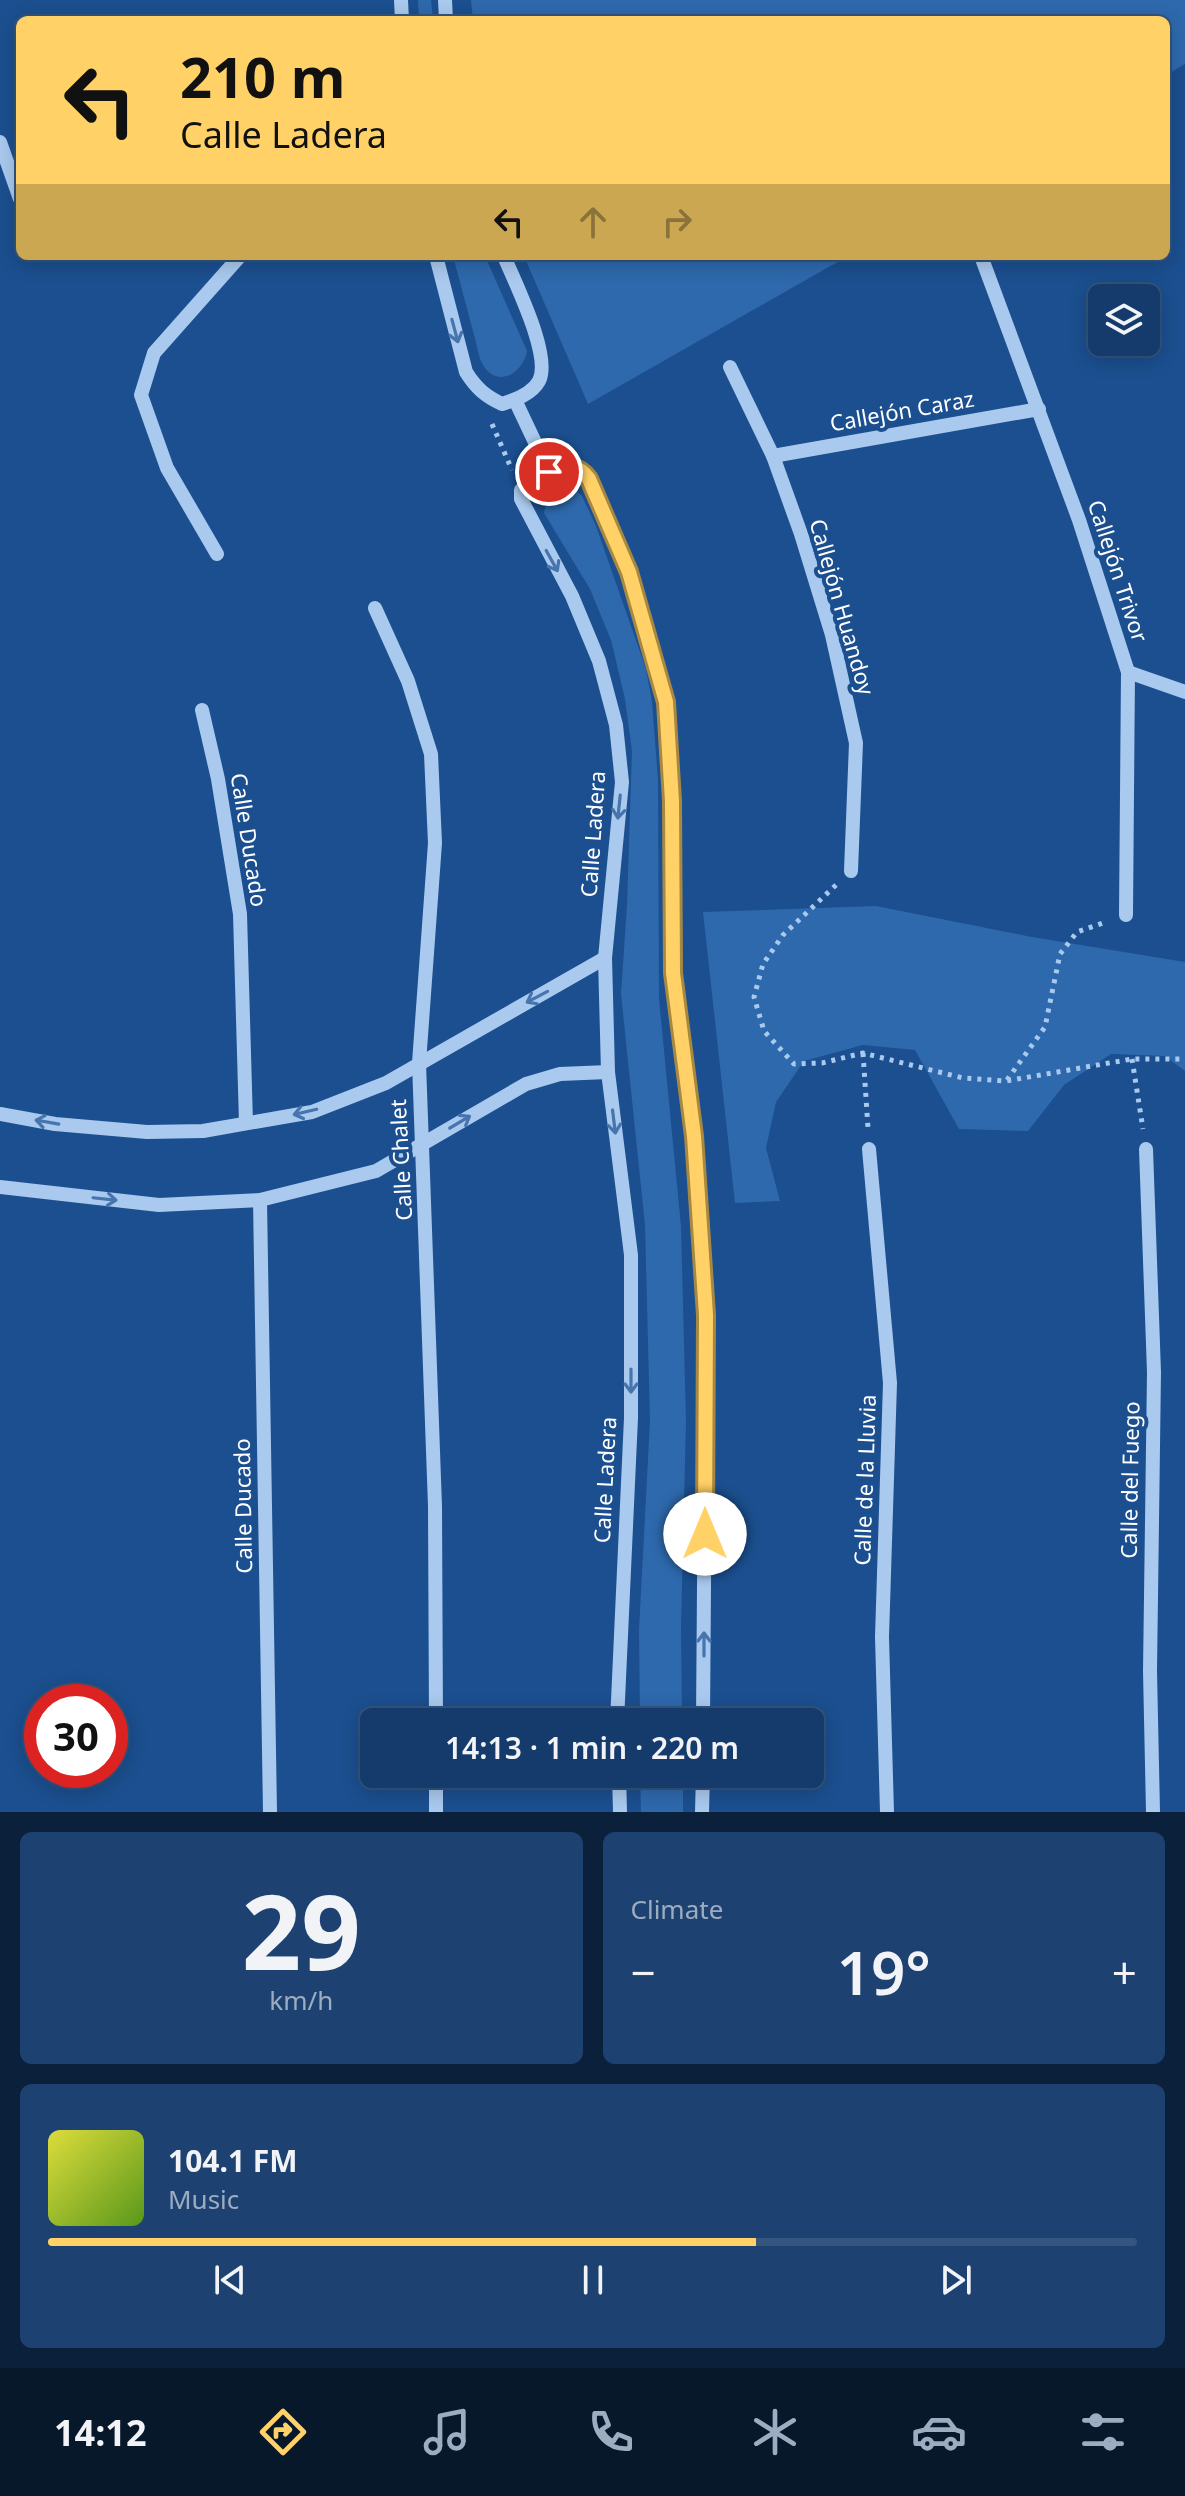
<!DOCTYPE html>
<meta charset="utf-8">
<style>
body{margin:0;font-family:"Noto Sans",sans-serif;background:#1d4271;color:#f1f3f6;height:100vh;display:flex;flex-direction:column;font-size:30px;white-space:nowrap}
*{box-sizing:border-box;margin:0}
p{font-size:26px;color:#9dadc1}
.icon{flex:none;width:44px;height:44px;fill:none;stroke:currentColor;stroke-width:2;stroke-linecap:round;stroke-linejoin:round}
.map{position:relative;height:1812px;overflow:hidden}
.details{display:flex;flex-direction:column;gap:20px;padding:20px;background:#0b203b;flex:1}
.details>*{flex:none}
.top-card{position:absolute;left:16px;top:16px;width:1154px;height:244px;border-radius:12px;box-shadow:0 4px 20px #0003,0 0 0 2px #33557e;background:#ffd166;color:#111;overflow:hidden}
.buttons{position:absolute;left:1088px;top:284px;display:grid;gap:16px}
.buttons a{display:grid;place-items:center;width:72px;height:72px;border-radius:12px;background:#143b6b;box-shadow:0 4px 20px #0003,0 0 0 2px #33557e;font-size:40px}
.speed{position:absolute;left:24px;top:1684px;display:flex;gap:16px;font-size:40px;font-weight:700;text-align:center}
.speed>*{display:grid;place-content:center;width:104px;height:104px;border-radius:50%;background:#143b6b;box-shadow:0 4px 20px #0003,0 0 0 2px #33557e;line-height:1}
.speed .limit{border:12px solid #d22;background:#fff;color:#111}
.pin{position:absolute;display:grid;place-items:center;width:68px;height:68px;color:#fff;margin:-34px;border:4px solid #fff;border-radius:50%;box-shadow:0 2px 8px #0007}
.me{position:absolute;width:88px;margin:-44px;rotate:0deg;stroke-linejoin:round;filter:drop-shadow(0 0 6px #0008)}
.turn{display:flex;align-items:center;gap:28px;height:168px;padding:0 32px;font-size:36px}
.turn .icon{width:104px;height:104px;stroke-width:2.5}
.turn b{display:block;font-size:56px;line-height:68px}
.lanes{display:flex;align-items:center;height:76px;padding:0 32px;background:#0003;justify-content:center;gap:40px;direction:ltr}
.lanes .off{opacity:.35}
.big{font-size:60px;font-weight:600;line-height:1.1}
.details .tile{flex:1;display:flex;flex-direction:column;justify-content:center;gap:12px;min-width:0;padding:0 28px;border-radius:12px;background:#1d4271}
.details .dial{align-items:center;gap:0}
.dial b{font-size:104px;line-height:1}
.song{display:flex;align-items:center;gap:24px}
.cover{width:96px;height:96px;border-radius:12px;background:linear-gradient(135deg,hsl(60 70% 55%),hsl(90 70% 35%))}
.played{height:8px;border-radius:4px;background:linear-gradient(90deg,#ffd166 65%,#33557e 65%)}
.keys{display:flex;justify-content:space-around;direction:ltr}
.heat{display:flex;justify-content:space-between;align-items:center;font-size:44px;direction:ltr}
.details .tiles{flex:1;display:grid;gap:20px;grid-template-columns:1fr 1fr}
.tile:last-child{grid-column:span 2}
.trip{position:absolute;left:360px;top:1708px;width:464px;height:80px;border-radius:12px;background:#143b6b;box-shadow:0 4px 20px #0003,0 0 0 2px #33557e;font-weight:600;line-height:80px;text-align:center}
.tabs{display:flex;height:128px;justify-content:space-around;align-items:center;background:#08182b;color:#9dadc1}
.tabs .icon{width:56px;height:56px}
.tabs .selected{color:#ffd166}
.tabs b{font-size:36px;color:#f1f3f6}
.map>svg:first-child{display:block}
</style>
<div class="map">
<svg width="1185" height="1812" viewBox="0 0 1185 1812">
<rect width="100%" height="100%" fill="#1b4f8f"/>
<g fill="#2e69ad">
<polygon points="418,0 431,0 433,20 419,20"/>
<polygon points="471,0 1185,0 1185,64 1166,75 1166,20 473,20"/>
<path d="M453,256H485L527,351C523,373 498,389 483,365C478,357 477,344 474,335C467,309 460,282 453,256Z"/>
<polygon points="524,256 848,256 588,404"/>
<path d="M569,488L575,489L582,496L596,526L646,669L652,702L658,779L659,999L681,1226L686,1421L681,1626L682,1722H640L639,1630L650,1421L645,1225L621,994L627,905L632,751L625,699L611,640L590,589L544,513C546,497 553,491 569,488Z"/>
<polygon points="876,906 1032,937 1185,962 1185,1071 1165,1056 1111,1054 1064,1085 1028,1131 959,1129 915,1050 863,1045 804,1061 776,1102 766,1148 780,1201 735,1203 703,912"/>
<polygon points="640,1774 683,1774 683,1812 641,1812"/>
</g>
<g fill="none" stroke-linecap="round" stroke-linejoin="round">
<g stroke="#a9c9ee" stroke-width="5" stroke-dasharray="4 6" stroke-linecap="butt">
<polyline points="492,424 512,470"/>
<polyline points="836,885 783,935 763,964 754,997 764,1031 794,1064 822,1063 863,1053 963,1078 1006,1081 1132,1059 1185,1059"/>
<polyline points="863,1053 868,1128"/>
<polyline points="1132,1059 1143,1129"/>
<polyline points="1007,1080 1045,1027 1060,954 1077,932 1106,922"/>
</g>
<g stroke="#a9c9ee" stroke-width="14">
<polyline points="401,0 402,20"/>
<polyline points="445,0 446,20"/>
<polyline points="0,142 20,199"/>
<path d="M436,256L466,372C476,388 485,396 502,404C515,400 532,394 539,381C552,356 515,283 504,256"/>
<polyline points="981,256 1079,520 1128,672 1126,915"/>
<polyline points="730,367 773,456 801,534 832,635 856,743 851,871"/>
<polyline points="515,400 549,472"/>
<polyline points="773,456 1039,409"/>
<polyline points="217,554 167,468 141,395 154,353 240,256"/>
<polyline points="375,608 408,681 431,754 435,843 419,1063 435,1506 436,1722"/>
<polyline points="1128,672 1185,692"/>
<polyline points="202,710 218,779 240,914 246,1123"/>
<polyline points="0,1114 55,1124 147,1132 203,1131 312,1112 386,1083 605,958"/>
<polyline points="869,1149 890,1383 882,1637 887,1812"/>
<polyline points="1146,1149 1154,1372 1150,1671 1153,1812"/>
<polyline points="0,1187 159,1205 260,1200 376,1171 526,1084 560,1074 608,1072"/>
<polyline points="260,1200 270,1812"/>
<path d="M617,1722L631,1418V1255L608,1072L605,958L622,782L616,725L599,661L572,596L521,499V490C539,472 571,454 589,479L629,572L666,702L672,801L673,973L694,1136L706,1315L703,1722"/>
<polyline points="436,1774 436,1812"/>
<polyline points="619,1774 620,1812"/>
<polyline points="702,1812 703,1774"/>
</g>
</g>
<defs><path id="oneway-shaft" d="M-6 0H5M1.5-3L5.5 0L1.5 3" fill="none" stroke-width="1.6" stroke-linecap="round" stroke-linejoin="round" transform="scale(2)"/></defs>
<g stroke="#4674ac">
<use href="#oneway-shaft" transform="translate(455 331) rotate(75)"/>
<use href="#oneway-shaft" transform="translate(552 561) rotate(61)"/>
<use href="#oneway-shaft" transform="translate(619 807) rotate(96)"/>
<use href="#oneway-shaft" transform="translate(537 997) rotate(152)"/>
<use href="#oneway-shaft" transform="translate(305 1112) rotate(167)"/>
<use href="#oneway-shaft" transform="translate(47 1122) rotate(-170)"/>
<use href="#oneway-shaft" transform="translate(460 1122) rotate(-31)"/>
<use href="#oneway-shaft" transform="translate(614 1122) rotate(83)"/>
<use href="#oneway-shaft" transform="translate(105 1199) rotate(6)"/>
<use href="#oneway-shaft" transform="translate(631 1381) rotate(90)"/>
<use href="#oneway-shaft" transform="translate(704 1644) rotate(-90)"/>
</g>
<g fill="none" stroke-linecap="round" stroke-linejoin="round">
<defs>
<path id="route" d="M549,472C566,464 578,464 589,479L629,572L666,702L672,801L673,973L694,1136L706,1315L705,1534"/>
</defs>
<use href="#route" stroke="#a68842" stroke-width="20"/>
<use href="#route" stroke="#ffd166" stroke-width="14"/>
</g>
<g text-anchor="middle" stroke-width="8" stroke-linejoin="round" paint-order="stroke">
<g font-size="22" fill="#fff" stroke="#1b4f8f">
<text transform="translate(902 411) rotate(-10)" y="8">Callejón Caraz</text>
<text transform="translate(1118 571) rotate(72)" y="8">Callejón Trivor</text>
<text transform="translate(842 607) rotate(74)" y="8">Callejón Huandoy</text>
<text transform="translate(593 834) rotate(-86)" y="8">Calle Ladera</text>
<text transform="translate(249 840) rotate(81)" y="8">Calle Ducado</text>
<text transform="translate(401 1160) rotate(-93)" y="8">Calle Chalet</text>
<text transform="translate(605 1480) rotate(-87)" y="8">Calle Ladera</text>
<text transform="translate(865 1480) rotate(-88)" y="8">Calle de la Lluvia</text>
<text transform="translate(1130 1480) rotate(-89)" y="8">Calle del Fuego</text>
<text transform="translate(243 1506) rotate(-91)" y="8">Calle Ducado</text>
</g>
</g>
</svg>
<div class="buttons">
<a><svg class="icon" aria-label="layers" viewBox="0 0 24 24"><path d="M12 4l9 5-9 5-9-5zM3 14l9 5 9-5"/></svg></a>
</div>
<div class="speed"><div class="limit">30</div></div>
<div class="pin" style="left:549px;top:472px;background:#d93025"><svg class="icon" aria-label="arrive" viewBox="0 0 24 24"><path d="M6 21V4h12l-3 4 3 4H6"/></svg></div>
<svg class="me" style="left:705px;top:1534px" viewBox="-20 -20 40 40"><circle r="19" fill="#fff"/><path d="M0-13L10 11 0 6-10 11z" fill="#ffd166"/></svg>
<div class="trip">14:13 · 1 min · 220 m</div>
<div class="top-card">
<div class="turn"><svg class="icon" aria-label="left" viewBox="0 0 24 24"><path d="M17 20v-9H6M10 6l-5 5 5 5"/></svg><div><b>210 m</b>Calle Ladera</div></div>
<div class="lanes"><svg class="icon" aria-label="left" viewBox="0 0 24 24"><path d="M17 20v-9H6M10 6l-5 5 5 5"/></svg><svg class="icon off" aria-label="ahead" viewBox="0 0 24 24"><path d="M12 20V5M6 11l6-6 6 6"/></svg><svg class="icon off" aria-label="right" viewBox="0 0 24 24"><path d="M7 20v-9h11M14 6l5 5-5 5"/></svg></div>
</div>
</div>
<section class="details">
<div class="tiles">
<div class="tile dial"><b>29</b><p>km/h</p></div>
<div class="tile"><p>Climate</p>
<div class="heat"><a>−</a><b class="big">19°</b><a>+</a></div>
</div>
<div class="tile">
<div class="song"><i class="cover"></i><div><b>104.1 FM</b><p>Music</p></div></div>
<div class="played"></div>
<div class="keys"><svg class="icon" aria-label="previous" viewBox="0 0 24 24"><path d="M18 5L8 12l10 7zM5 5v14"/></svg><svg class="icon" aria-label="pause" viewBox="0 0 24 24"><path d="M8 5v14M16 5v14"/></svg><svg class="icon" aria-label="next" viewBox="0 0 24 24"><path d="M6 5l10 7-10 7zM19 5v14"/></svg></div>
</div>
</div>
</section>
<nav class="tabs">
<b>14:12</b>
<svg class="icon selected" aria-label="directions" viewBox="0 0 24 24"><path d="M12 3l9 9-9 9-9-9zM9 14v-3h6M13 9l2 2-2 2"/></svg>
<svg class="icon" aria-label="music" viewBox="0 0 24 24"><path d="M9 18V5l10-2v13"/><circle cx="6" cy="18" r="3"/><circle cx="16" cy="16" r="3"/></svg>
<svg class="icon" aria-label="phone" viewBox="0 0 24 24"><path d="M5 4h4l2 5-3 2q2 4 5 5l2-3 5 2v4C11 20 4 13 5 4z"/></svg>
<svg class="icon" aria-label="climate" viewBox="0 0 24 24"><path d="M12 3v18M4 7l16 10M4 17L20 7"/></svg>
<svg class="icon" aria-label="car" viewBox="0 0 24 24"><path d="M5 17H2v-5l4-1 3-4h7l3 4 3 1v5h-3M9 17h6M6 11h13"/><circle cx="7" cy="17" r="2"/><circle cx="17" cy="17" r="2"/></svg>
<svg class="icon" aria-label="filters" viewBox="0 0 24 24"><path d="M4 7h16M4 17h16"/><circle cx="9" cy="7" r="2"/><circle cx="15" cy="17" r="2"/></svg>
</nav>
